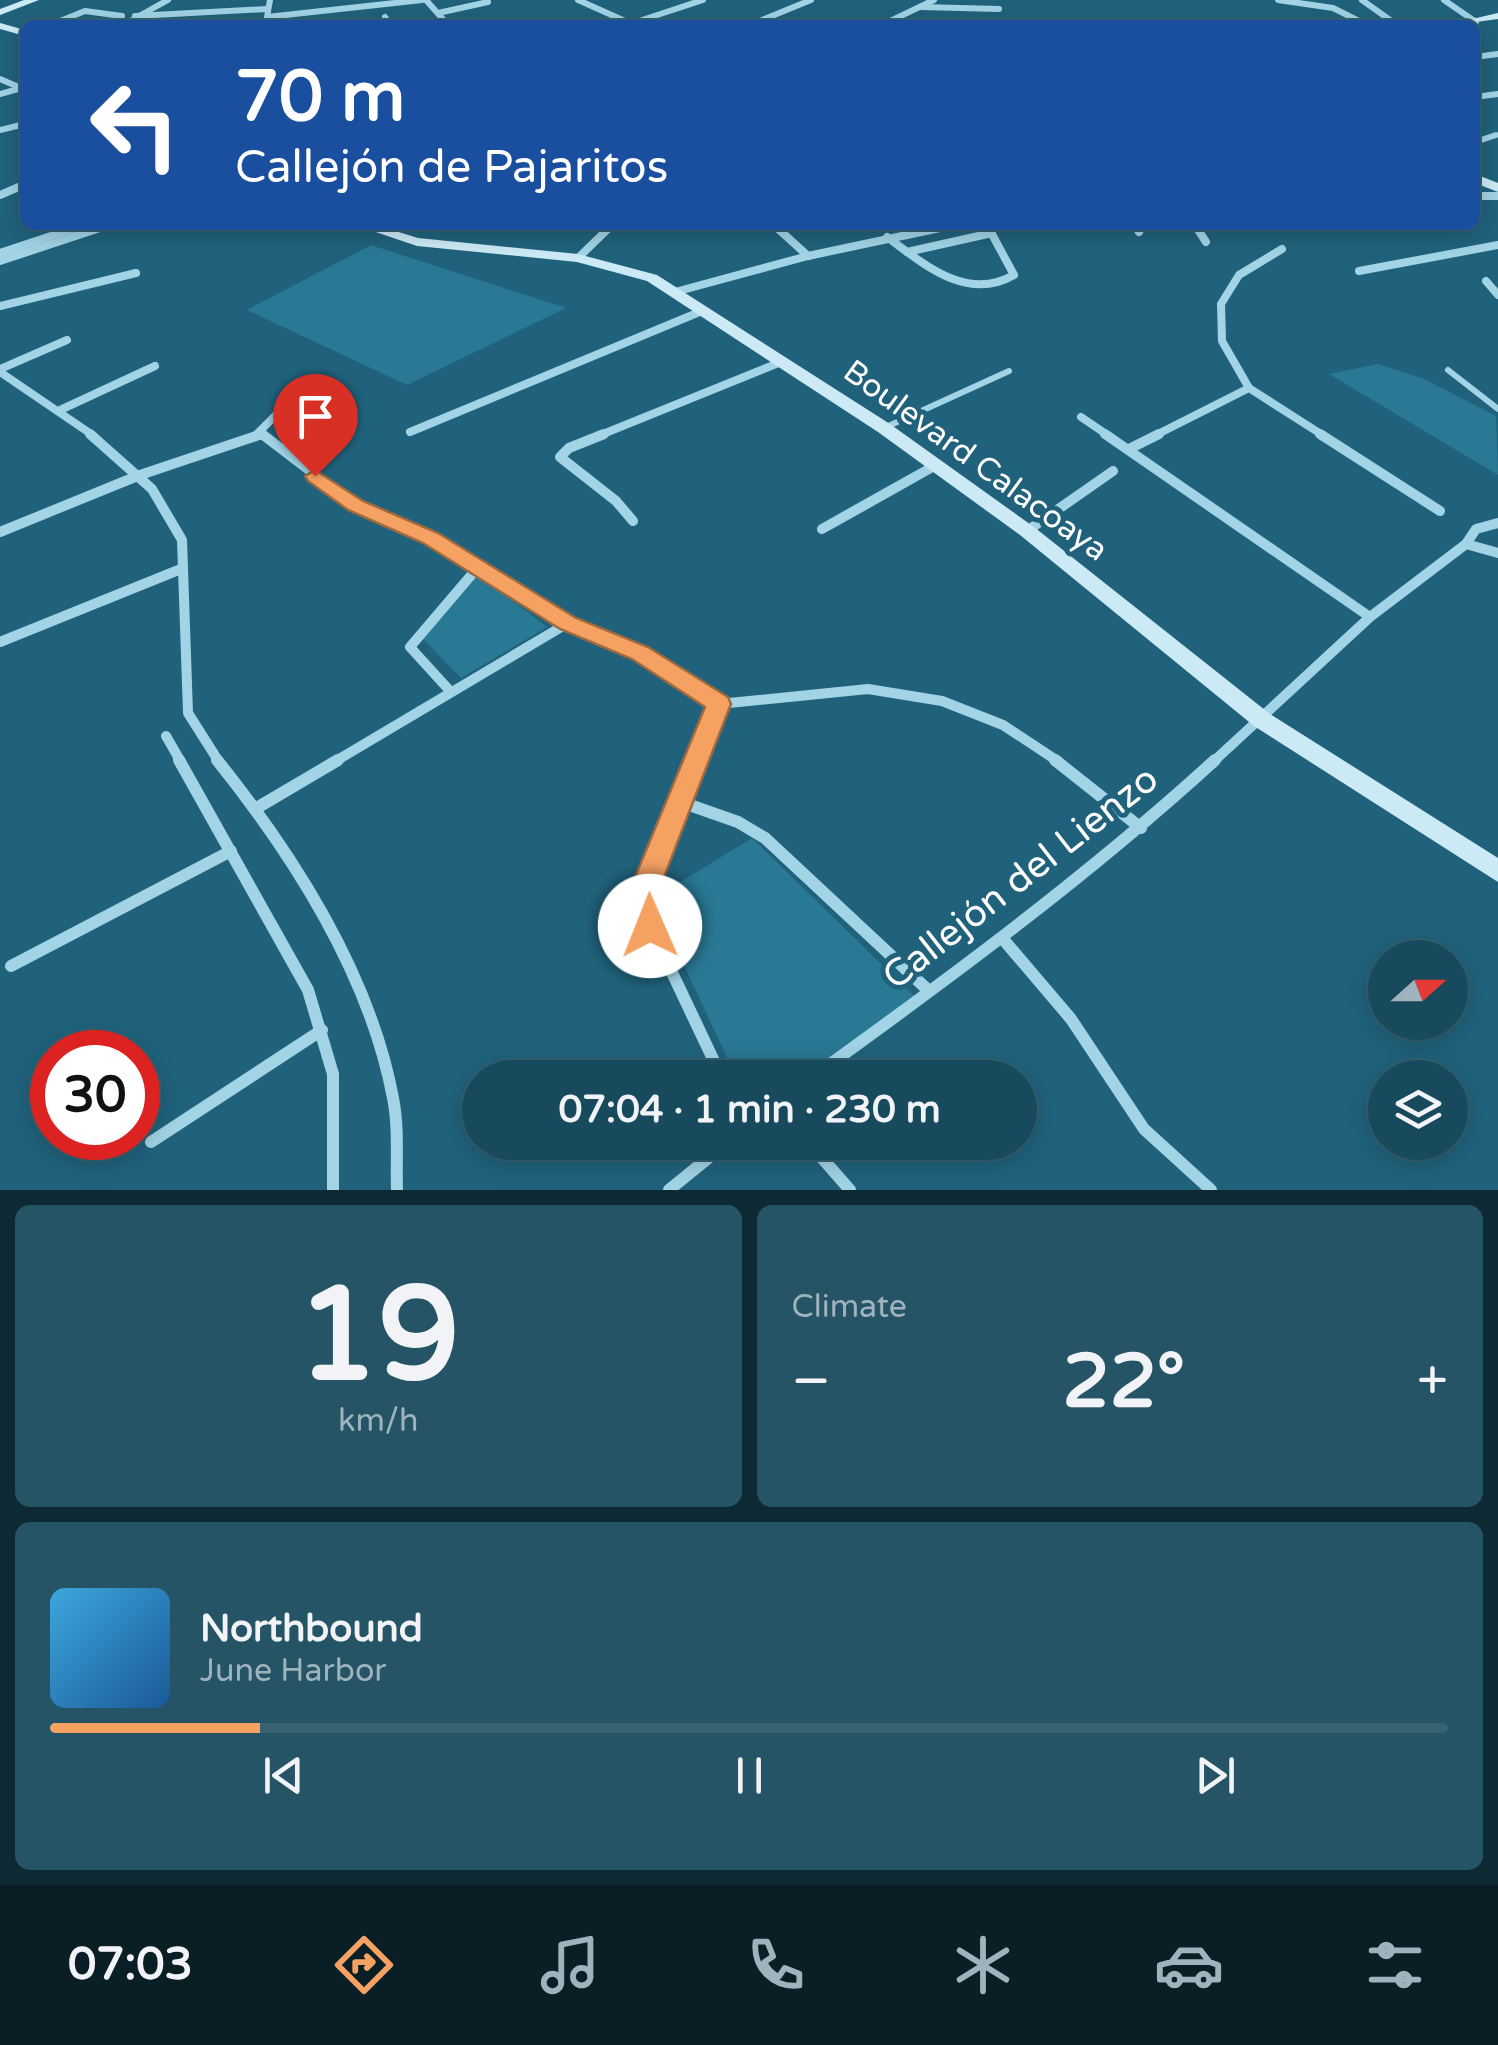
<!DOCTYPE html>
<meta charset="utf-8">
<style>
body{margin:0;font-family:"Varela Round",sans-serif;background:#255466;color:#f1f3f6;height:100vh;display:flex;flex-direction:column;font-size:38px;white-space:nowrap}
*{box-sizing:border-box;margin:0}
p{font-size:32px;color:#9fb3bc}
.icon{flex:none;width:55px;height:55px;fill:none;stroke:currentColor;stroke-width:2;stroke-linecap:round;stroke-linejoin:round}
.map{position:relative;height:1190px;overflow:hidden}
.panel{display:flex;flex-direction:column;gap:15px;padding:15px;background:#0d2933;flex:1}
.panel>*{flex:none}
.top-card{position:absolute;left:20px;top:20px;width:1460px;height:210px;border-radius:15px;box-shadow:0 5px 25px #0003,0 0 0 2px #366272;background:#1a4fa0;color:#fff;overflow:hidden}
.needle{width:65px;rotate:69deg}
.fabs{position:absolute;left:1368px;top:940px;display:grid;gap:20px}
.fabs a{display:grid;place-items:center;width:100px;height:100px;border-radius:50%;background:#184a5d;box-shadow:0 5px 25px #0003,0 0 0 2px #366272;font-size:50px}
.speed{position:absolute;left:30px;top:1030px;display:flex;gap:20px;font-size:50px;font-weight:700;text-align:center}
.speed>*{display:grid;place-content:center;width:130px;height:130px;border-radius:50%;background:#184a5d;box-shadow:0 5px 25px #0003,0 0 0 2px #366272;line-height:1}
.speed .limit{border:15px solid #d22;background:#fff;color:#111}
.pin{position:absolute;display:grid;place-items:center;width:85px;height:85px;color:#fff;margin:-102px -42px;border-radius:50% 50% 50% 0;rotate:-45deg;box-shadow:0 0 10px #0007}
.pin .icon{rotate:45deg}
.me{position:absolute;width:110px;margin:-55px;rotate:359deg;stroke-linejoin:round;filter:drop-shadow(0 0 8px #0008)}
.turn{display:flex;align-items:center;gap:35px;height:210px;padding:0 50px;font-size:45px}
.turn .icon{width:130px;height:130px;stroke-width:2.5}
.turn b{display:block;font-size:70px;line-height:85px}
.big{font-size:75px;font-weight:800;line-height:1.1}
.panel .widget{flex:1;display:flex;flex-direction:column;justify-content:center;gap:15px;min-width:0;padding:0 35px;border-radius:15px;background:#255466}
.panel .dial{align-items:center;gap:0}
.dial b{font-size:130px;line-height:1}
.song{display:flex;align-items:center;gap:30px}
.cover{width:120px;height:120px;border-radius:15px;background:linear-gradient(135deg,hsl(200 70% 55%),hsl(210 70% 35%))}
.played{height:10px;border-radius:5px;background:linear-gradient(90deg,#f4a162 15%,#366272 15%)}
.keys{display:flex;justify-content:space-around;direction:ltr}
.heat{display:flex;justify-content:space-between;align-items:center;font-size:55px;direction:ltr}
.panel .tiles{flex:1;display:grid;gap:15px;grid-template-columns:1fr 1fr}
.widget:last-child{grid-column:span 2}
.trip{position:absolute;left:462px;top:1060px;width:575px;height:100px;border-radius:50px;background:#184a5d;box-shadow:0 5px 25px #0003,0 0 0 2px #366272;font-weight:800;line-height:100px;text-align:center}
.tabs{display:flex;height:160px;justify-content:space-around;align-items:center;background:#0a1e25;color:#9fb3bc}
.tabs .icon{width:70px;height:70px}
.tabs .active{color:#f4a162}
.tabs b{font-size:45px;color:#f1f3f6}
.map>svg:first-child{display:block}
</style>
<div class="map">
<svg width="1498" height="1190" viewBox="0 0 1498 1190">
<rect width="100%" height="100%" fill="#20627c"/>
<g fill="#297894">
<polygon points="371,245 566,308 407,385 247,310"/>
<polygon points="1378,364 1424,379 1496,416 1498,475 1329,374"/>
<polygon points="478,574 547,627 461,678 421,637"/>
<polygon points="752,838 914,996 806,1077 736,1077 653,899"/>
</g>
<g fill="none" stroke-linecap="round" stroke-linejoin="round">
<g stroke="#a2d4e6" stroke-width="6">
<polyline points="1448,370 1498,409"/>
<polyline points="884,428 1009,371"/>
</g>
<g stroke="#a2d4e6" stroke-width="6">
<polyline points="270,0 267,17 422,0"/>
<polyline points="426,0 448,25"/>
<polyline points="578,0 634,25"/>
<polyline points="1278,0 1333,8 1367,25"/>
<polyline points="1362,0 1397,25"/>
<polyline points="1444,0 1476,22"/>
<polyline points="921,7 999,9"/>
<polyline points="438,13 488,2"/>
<polyline points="135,16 267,9"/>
<polyline points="385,17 390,25"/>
<polyline points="761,22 787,25"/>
<polyline points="50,25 85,11 122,16"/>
<polyline points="123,25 168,0"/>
<polyline points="627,25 703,0"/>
<polyline points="750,25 811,0"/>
<polyline points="882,25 934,0"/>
<polyline points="1294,25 1364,24"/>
<polyline points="1475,57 1498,54"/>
<polyline points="0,79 21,88"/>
<polyline points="0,94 25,87"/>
<polyline points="1475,97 1498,94"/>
<polyline points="0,130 25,124"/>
<polyline points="1475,142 1496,135"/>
<polyline points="15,189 25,185"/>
</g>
<g stroke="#a2d4e6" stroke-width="8">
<polyline points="0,195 21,186"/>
<polyline points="1475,196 1498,196"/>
<polyline points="774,225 808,256"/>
<polyline points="1134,225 1139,232"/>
<polyline points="1195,225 1206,242"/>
<path d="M887,237C925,265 967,302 1014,275L987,225"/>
<polyline points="1282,249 1239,275 1221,304 1222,341 1249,388 1324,436"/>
<polyline points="907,252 992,233"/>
<polyline points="0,253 84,225"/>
<polyline points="578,258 612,225"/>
<polyline points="0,261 109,225"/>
<polyline points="1359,271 1498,245"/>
<polyline points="1486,281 1498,295"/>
<polyline points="675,292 808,256 954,225"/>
<polyline points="0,306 136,273"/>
<polyline points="0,369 67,340"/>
<polyline points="0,372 94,436"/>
<polyline points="58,411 155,366"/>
<polyline points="1081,417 1109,436"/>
<polyline points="410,432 702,311"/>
<polyline points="255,436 305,386"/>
<polyline points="598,436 781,362"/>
<polyline points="1154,436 1249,388"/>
</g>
<g stroke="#a2d4e6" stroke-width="10">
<polyline points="90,434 152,489 182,540 188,713 219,762"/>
<polyline points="262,434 356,506 431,538 568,623 640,653 719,704 868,689 942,701 1003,725 1059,762"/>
<polyline points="604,434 569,448 560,457 616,501 633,521"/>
<polyline points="1105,434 1370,617"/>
<polyline points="1320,434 1440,511"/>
<polyline points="1129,449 1159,434"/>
<polyline points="822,529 936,465"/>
<polyline points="1027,531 1113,471"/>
<polyline points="0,532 140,475 262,434"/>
<polyline points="1466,544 1498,553"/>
<polyline points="0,642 181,569"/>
<polyline points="450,691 410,647 479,566"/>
<polyline points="166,736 181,762"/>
<polyline points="334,762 568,623"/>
<polyline points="696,762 719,704"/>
<polyline points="1213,762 1370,617 1466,544 1476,529 1498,523"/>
</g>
<g stroke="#a2d4e6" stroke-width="12">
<polyline points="179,760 308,990 333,1074 333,1190"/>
<path d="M217,760C294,856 370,975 393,1098C399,1128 396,1160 397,1190"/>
<polyline points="697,760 681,802 738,822 765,838 929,991"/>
<polyline points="1055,760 1141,828"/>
<polyline points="681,802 651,878 650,926 722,1078"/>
<polyline points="255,809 338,760"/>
<polyline points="1003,939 1071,1019 1144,1129 1211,1190"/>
<polyline points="11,966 231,851"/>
<path d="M811,1078C951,977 1088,876 1215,760"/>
<polyline points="151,1142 322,1030"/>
<polyline points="808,1142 850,1190"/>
<polyline points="669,1190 728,1142"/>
</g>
<g fill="#cceaf5" fill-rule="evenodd">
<polygon points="24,0 39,0 0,15 0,9"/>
<polygon points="1498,13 1498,19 1454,25 1455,23"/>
<polygon points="0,23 25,30 25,36 0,29"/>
<polygon points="1475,174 1498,183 1498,192 1475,183"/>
<polygon points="355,225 376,225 418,238 578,254 657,275 890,424 1034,527 1270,714 1498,858 1498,882 1254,726 1020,535 878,432 647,281 577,262 417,246"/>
</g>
</g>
<path fill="#f4a162" stroke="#9f6940" stroke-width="2.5" d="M315,470L363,501L438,533L576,618L648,647L728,697L731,704L664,877C660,896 667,921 661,935L650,938L640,935L630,900L635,877L705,707L632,659L560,629L423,543L348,510L308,481L305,476Z"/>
<g text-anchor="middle" stroke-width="10" stroke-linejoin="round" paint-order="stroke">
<g font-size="32" fill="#fff" stroke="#20627c">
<text transform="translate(976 460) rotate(36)" y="11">Boulevard Calacoaya</text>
</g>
<g font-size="38" fill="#fff" stroke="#20627c">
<text transform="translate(1020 877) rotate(-38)" y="13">Callejón del Lienzo</text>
</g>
</g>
</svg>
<div class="fabs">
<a><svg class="needle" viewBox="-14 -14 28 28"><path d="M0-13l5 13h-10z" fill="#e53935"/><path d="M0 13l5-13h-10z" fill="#9fb3bc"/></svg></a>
<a><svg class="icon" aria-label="layers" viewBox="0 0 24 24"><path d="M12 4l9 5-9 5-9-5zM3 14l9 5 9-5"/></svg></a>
</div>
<div class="speed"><div class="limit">30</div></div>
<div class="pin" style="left:315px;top:476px;background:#d93025"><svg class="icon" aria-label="arrive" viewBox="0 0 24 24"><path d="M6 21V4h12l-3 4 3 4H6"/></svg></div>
<svg class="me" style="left:650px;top:926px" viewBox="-20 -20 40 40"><circle r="19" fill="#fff"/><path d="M0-13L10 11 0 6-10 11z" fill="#f4a162"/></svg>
<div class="trip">07:04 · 1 min · 230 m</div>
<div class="top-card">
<div class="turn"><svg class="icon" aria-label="left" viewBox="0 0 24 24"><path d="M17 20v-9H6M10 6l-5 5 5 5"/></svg><div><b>70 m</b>Callejón de Pajaritos</div></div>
</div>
</div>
<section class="panel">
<div class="tiles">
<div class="widget dial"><b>19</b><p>km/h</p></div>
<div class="widget"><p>Climate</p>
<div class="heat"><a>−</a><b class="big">22°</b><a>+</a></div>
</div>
<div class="widget">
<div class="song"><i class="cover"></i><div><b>Northbound</b><p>June Harbor</p></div></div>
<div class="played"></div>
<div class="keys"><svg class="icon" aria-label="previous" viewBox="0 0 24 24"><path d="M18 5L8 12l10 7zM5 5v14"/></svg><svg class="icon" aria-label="pause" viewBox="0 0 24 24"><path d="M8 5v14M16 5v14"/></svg><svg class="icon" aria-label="next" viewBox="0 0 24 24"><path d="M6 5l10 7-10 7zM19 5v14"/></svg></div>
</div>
</div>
</section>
<nav class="tabs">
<b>07:03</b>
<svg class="icon active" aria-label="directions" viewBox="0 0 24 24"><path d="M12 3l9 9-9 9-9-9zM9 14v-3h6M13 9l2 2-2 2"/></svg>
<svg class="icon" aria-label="music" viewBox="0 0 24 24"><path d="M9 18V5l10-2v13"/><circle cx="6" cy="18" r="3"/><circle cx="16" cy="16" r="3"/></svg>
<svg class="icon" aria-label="phone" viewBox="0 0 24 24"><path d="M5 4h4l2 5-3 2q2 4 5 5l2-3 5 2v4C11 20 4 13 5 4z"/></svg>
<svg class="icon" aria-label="climate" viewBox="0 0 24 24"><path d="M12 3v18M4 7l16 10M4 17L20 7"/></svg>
<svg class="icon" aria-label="car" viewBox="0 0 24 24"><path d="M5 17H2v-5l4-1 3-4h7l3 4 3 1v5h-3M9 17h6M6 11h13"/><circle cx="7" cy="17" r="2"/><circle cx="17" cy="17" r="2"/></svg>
<svg class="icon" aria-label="filters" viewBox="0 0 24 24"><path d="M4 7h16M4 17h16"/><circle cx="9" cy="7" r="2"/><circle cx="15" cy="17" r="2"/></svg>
</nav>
